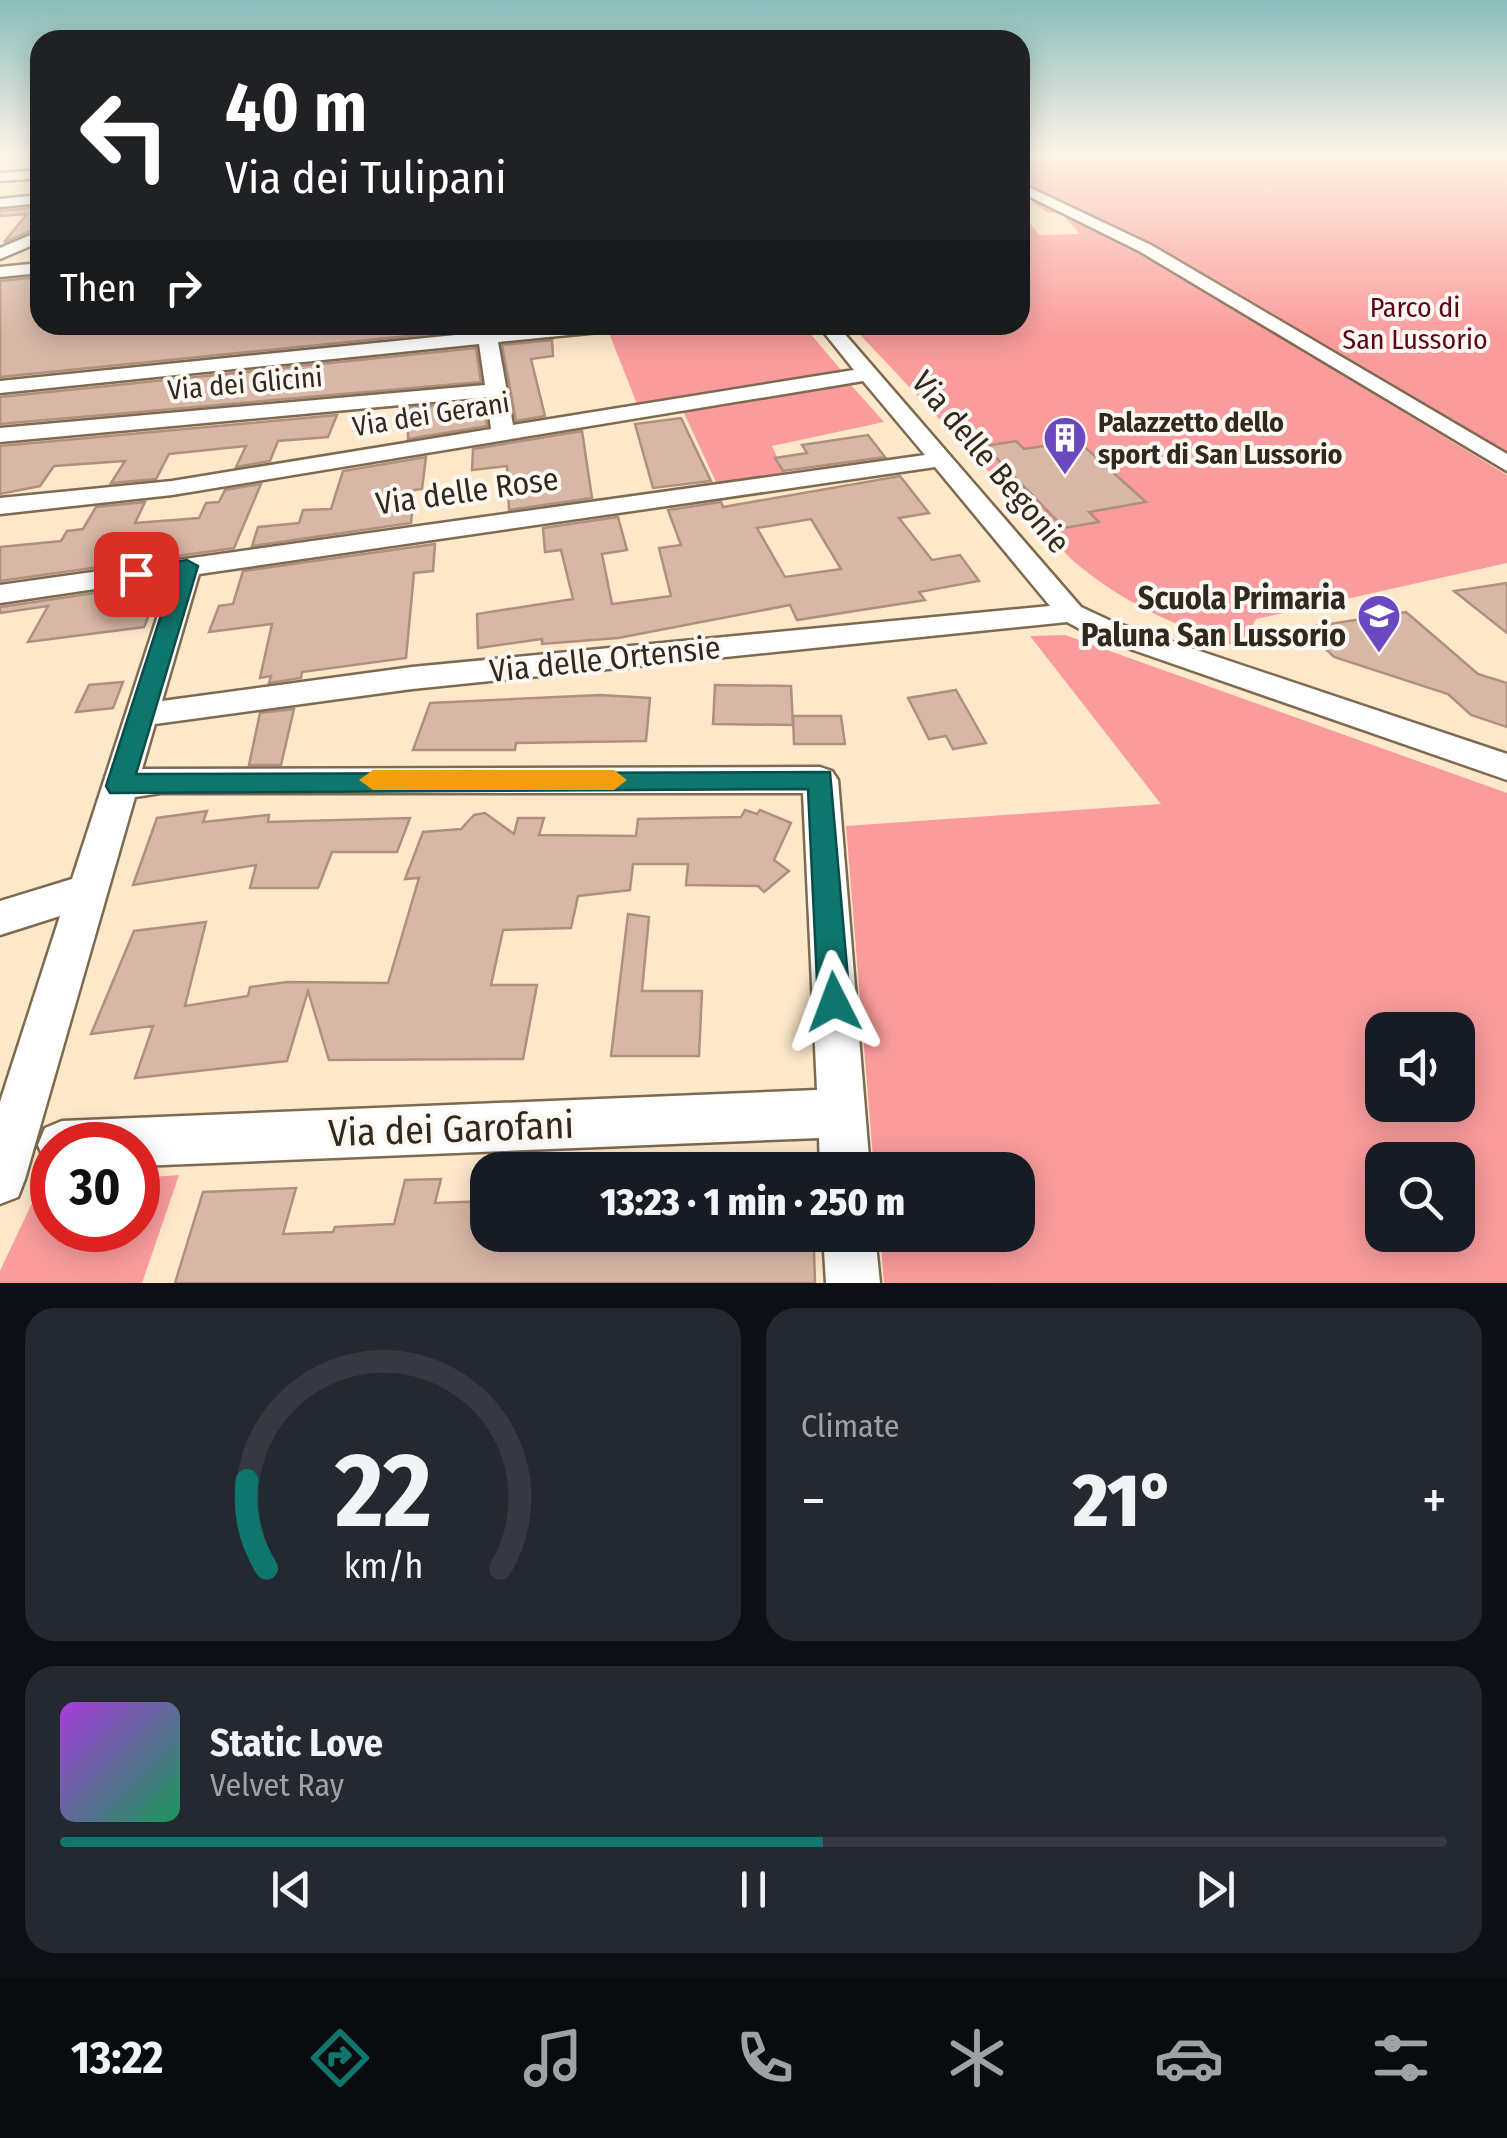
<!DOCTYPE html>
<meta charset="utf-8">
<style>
body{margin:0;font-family:"Fira Sans Condensed",sans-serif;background:#242831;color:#f1f3f6;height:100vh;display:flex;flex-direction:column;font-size:38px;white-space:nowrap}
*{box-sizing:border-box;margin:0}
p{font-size:32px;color:#9ea1a6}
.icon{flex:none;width:55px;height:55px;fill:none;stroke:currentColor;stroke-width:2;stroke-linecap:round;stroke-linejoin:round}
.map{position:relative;height:1283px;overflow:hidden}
.side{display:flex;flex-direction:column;gap:25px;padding:25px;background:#0d0f14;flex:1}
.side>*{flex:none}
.guide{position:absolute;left:30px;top:30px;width:1000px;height:305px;border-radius:30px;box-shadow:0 5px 25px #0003;background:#202124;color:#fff;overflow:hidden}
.tools{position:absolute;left:1365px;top:1012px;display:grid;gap:20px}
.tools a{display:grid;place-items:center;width:110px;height:110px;border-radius:20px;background:#171b24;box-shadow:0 5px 25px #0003;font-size:50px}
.speed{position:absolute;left:30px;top:1122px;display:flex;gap:20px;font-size:50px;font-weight:700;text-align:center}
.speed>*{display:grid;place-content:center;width:130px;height:130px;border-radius:50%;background:#171b24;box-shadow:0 5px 25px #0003;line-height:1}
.speed .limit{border:15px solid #d22;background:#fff;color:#111}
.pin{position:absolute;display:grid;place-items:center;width:85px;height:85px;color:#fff;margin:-42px;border-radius:20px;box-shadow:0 5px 15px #0006}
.me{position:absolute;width:110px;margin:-55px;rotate:357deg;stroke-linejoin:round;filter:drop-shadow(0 0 8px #0008)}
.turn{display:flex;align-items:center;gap:35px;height:210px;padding:0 30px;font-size:45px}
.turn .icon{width:130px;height:130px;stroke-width:2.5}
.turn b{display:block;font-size:70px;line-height:85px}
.then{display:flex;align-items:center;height:95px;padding:0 30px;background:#0003;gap:20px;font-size:38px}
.big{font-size:75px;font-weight:800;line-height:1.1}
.side .widget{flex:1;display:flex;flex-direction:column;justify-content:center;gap:15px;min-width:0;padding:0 35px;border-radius:30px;background:#242831}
.side .dial{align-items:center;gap:0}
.dial svg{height:260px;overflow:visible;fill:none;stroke:#363941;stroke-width:7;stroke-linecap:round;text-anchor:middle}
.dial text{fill:#f1f3f6;stroke:none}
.song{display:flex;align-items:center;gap:30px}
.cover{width:120px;height:120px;border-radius:15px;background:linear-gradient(135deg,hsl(280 70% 55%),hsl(150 70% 35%))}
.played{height:10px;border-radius:5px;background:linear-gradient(90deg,#0f766e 55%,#363941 55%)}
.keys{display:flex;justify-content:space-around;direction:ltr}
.heat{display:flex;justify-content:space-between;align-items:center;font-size:55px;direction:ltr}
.side .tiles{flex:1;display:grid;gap:25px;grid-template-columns:1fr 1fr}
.widget:last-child{grid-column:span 2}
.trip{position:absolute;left:470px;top:1152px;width:565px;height:100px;border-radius:30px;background:#171b24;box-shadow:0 5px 25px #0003;font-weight:800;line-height:100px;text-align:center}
.dock{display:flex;height:160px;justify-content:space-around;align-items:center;background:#090b0e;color:#9ea1a6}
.dock .icon{width:70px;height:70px}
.dock .active{color:#0f766e}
.dock b{font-size:45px;color:#f1f3f6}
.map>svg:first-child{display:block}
</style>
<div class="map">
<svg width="1507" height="1283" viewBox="0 0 1507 1283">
<rect width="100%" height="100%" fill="#fee8ca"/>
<g fill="#fa9c9d" fill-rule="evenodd">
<polygon points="1020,155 1507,155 1507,459 1145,248 1154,245 1020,181"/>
<path d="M1043,202L1140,252L1507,475V563L1256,619L1240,648C1176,626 1122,603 1071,559L851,325H1020V208L1030,213L1023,214L1039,235L1080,234L1061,213H1049L1032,203Z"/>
<polygon points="612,325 803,325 841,370 637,404 609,333"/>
<polygon points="824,384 850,384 884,422 772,446 785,474 717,484 683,411"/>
<path d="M1065,635L1507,793V1283H884L880,1235H1018V1170H874L846,826L1161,804L1030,636ZM1382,1030H1458V1105H1382ZM1382,1160H1458V1235H1382Z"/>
<polygon points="179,1175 142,1283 0,1283 0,1271 40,1186 52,1185 52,1230 138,1230 138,1178"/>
</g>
<g fill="#d9b7a7" stroke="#b08f7f" stroke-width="2.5" fill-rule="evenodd">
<polygon points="40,207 40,227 4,242 27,214 0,216 0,211"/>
<polygon points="40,277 40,325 315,325 315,334 368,325 517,325 0,377 0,281"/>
<polygon points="552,340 553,356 531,359 545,416 516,421 502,345"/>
<polygon points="476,348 481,382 0,424 0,397"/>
<polygon points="484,401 487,426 408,439 408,408"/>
<polygon points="337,415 328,437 278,441 270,461 236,467 246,446 169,454 156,479 111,483 125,461 54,466 40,486 0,494 0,446"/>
<polygon points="681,418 711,481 653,488 635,424"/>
<polygon points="582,431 592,498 509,510 507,466 472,470 473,449"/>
<polygon points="868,435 885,457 783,471 775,458 807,453 802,445"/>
<polygon points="1016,441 1024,449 1078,441 1146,502 1089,512 1099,522 1064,528 985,446"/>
<polygon points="426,457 422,489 414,490 411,523 252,546 258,527 299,523 303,510 331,509 343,471"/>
<path d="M900,476L929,513L899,518L932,560L960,555L979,581L919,592L925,600L797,620L790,605L618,638L542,644V639L478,648L477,614L573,599L561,550L545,552L543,528L618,517L627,550L602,554L612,604L671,596L659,548L681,545L668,510L721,502L723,507ZM811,519L841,569L785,577L757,528Z"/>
<polygon points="261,484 234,548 0,581 0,547 61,541 67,531 83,529 96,507 145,502 135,523 199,518 206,503 219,502 225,490"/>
<polygon points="435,544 433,571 414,573 406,658 302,672 301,678 269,683 271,676 260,678 272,624 209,632 219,606 233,604 243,571"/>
<polygon points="162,583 144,627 28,642 48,606 0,613 0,607"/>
<polygon points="1507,583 1507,633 1454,591"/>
<polygon points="1406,612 1478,674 1507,683 1507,727 1471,715 1448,694 1334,657 1304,628"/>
<polygon points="123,682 113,708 76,712 89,685"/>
<polygon points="715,685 791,686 793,725 713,724"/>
<polygon points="956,690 986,743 953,749 946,736 929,739 908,698"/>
<polygon points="600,695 650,698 646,741 516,743 515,750 413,750 430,703"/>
<polygon points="294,709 281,765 249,765 260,713"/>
<polygon points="793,716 841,716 845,744 794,744"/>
<polygon points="745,810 757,814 760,810 791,823 774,860 789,871 764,892 758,886 686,885 688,864 633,864 630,890 578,896 571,928 503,930 491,985 537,985 523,1059 329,1060 308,991 287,1061 135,1078 153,1026 91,1034 134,931 206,922 185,1006 248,996 250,987 287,982 388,983 419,878 405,879 423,832 461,829 474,815 485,813 514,834 518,818 544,818 539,835 636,836 638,819 741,817"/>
<polygon points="207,811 203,822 269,815 268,822 410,818 397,852 332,852 318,888 250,888 256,865 133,885 157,818"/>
<polygon points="628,914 649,917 642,991 702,991 699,1056 611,1056"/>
<polygon points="441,1179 435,1203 488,1201 488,1235 752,1235 752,1249 814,1250 815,1283 175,1283 203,1192 296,1188 283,1234 333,1232 335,1227 394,1224 405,1180"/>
</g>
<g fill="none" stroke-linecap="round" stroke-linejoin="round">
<defs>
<g id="minor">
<polygon points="40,170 40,178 0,181 0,173"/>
<polygon points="1020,183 1151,245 1507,454 1507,471 1139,251 1020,192"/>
<polygon points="40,195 40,203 0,207 0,199"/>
<polygon points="40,231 40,242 0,259 0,248"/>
<polygon points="40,263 40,273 0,277 0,267"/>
<path d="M554,325L608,326L599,332L498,342L513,425L854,370L818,325H837L1081,607L1113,622L1507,754V780L1093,636L1067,622L412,689L155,724L142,769L820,767L832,771L838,780L870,1170H820L819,1138L138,1166V1145H52V1165L45,1162L38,1145L45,1128L62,1121L817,1090L803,793H161L135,797L25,1179L18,1197L0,1204V1102L60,916L0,935V901L72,879L170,578L0,603V585L925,455L863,381L172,495L0,514V498L172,481L491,429L487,397L0,442V428L485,385L479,344L0,393V381ZM935,467L1050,606L412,667L162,701L199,574Z"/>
<polygon points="823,1235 875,1235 880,1283 826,1283"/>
</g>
</defs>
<use href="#minor" stroke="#7d6a4f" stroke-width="5"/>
<use href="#minor" fill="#fff" fill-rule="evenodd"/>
</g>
<linearGradient id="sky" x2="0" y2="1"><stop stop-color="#87bcbb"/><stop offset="0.46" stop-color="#fff5e7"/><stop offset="1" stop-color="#fff5e7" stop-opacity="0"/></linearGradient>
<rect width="1507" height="335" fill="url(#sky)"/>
<polygon fill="#0f766e" stroke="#0a4d48" stroke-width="2.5" points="187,560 198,566 136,774 830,772 850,1002 846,1012 834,1017 822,1012 818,1002 808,789 110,793 106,786 174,575 136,580 126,574 136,568"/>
<polygon fill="#f59e0b" points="373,770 614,770 627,780 614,790 373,790 359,780"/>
<defs>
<symbol id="building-pin" viewBox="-11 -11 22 30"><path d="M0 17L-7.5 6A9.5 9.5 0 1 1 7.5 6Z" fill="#6c48c0" stroke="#fdf8f2"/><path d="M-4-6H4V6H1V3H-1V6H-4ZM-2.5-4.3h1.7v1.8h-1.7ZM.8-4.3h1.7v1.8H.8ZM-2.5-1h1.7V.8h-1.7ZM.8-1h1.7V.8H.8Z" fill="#fff"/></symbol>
<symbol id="school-pin" viewBox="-11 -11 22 30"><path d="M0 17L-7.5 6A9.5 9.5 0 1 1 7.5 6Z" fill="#6c48c0" stroke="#fdf8f2"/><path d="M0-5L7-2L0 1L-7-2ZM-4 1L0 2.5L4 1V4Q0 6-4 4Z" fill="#fff"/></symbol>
</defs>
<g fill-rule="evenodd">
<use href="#building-pin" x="1040" y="413" width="50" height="68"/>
<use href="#school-pin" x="1354" y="591" width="50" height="68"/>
</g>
<g text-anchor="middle" stroke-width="8" stroke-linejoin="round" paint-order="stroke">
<g font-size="28" fill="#5f0316" stroke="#fdf8f2">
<text x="1415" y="317">Parco di<tspan x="1415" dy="32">San Lussorio</tspan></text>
</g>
<g font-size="28" fill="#31291e" stroke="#fdf8f2">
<text transform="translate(245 383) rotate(-5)" y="10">Via dei Glicini</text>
<text transform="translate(431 414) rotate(-9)" y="10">Via dei Gerani</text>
</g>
<g font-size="28" font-weight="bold" fill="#31291e" stroke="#fdf8f2" text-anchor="start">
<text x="1098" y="432">Palazzetto dello<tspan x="1098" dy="32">sport di San Lussorio</tspan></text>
</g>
<g font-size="32" fill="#31291e" stroke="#fdf8f2">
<text transform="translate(991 462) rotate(50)" y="11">Via delle Begonie</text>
<text transform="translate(467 491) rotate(-8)" y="11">Via delle Rose</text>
<text transform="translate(605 659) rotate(-6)" y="11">Via delle Ortensie</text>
</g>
<g font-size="32" font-weight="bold" fill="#31291e" stroke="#fdf8f2" text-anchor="end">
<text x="1346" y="609">Scuola Primaria<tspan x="1346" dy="37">Paluna San Lussorio</tspan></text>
</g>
<g font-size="38" fill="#31291e" stroke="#fdf8f2">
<text transform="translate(451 1129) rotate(-2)" y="13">Via dei Garofani</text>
</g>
</g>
</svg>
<div class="tools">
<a><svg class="icon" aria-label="sound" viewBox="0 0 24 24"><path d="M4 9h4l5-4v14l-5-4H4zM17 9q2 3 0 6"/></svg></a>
<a><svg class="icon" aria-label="search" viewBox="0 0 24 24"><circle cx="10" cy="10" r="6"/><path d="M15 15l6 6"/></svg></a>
</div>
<div class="speed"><div class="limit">30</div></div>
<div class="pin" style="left:136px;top:574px;background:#d93025"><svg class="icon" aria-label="arrive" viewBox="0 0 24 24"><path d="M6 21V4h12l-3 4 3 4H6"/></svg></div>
<svg class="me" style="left:834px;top:1002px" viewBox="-20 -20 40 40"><path d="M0-17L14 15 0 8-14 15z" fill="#0f766e" stroke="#fff" stroke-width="4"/></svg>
<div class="trip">13:23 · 1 min · 250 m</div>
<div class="guide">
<div class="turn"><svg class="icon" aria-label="left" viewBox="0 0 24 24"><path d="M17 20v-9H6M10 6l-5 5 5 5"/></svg><div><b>40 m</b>Via dei Tulipani</div></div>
<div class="then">Then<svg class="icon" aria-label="right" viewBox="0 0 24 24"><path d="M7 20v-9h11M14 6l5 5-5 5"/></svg></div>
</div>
</div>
<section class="side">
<div class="tiles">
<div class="widget dial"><svg viewBox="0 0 100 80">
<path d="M14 69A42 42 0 1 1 86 69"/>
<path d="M14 69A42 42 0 0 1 8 42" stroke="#0f766e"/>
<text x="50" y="56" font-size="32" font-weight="700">22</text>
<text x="50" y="72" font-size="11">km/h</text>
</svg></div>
<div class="widget"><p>Climate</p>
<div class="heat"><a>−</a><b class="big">21°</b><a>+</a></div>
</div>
<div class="widget">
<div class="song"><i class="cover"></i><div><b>Static Love</b><p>Velvet Ray</p></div></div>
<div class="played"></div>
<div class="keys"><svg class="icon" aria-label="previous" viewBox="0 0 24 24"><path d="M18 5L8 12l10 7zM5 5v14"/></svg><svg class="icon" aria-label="pause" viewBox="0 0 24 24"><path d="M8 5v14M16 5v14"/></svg><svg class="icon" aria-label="next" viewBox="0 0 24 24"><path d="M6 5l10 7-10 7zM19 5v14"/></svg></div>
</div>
</div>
</section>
<nav class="dock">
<b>13:22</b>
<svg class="icon active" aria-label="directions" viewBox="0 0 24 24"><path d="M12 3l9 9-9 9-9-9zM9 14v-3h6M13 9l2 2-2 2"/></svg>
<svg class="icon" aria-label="music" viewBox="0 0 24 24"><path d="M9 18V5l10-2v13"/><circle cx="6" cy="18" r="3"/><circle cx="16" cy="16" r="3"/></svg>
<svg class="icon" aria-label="phone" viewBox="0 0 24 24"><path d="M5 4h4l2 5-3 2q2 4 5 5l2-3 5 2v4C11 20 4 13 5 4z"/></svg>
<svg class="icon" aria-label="climate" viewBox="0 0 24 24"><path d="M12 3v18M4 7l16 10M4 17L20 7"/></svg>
<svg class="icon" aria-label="car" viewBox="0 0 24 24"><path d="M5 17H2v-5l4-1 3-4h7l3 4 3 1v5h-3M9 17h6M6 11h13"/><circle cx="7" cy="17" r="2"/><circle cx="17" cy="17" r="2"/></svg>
<svg class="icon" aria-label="filters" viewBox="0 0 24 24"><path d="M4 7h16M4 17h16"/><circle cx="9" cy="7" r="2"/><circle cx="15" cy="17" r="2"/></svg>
</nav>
